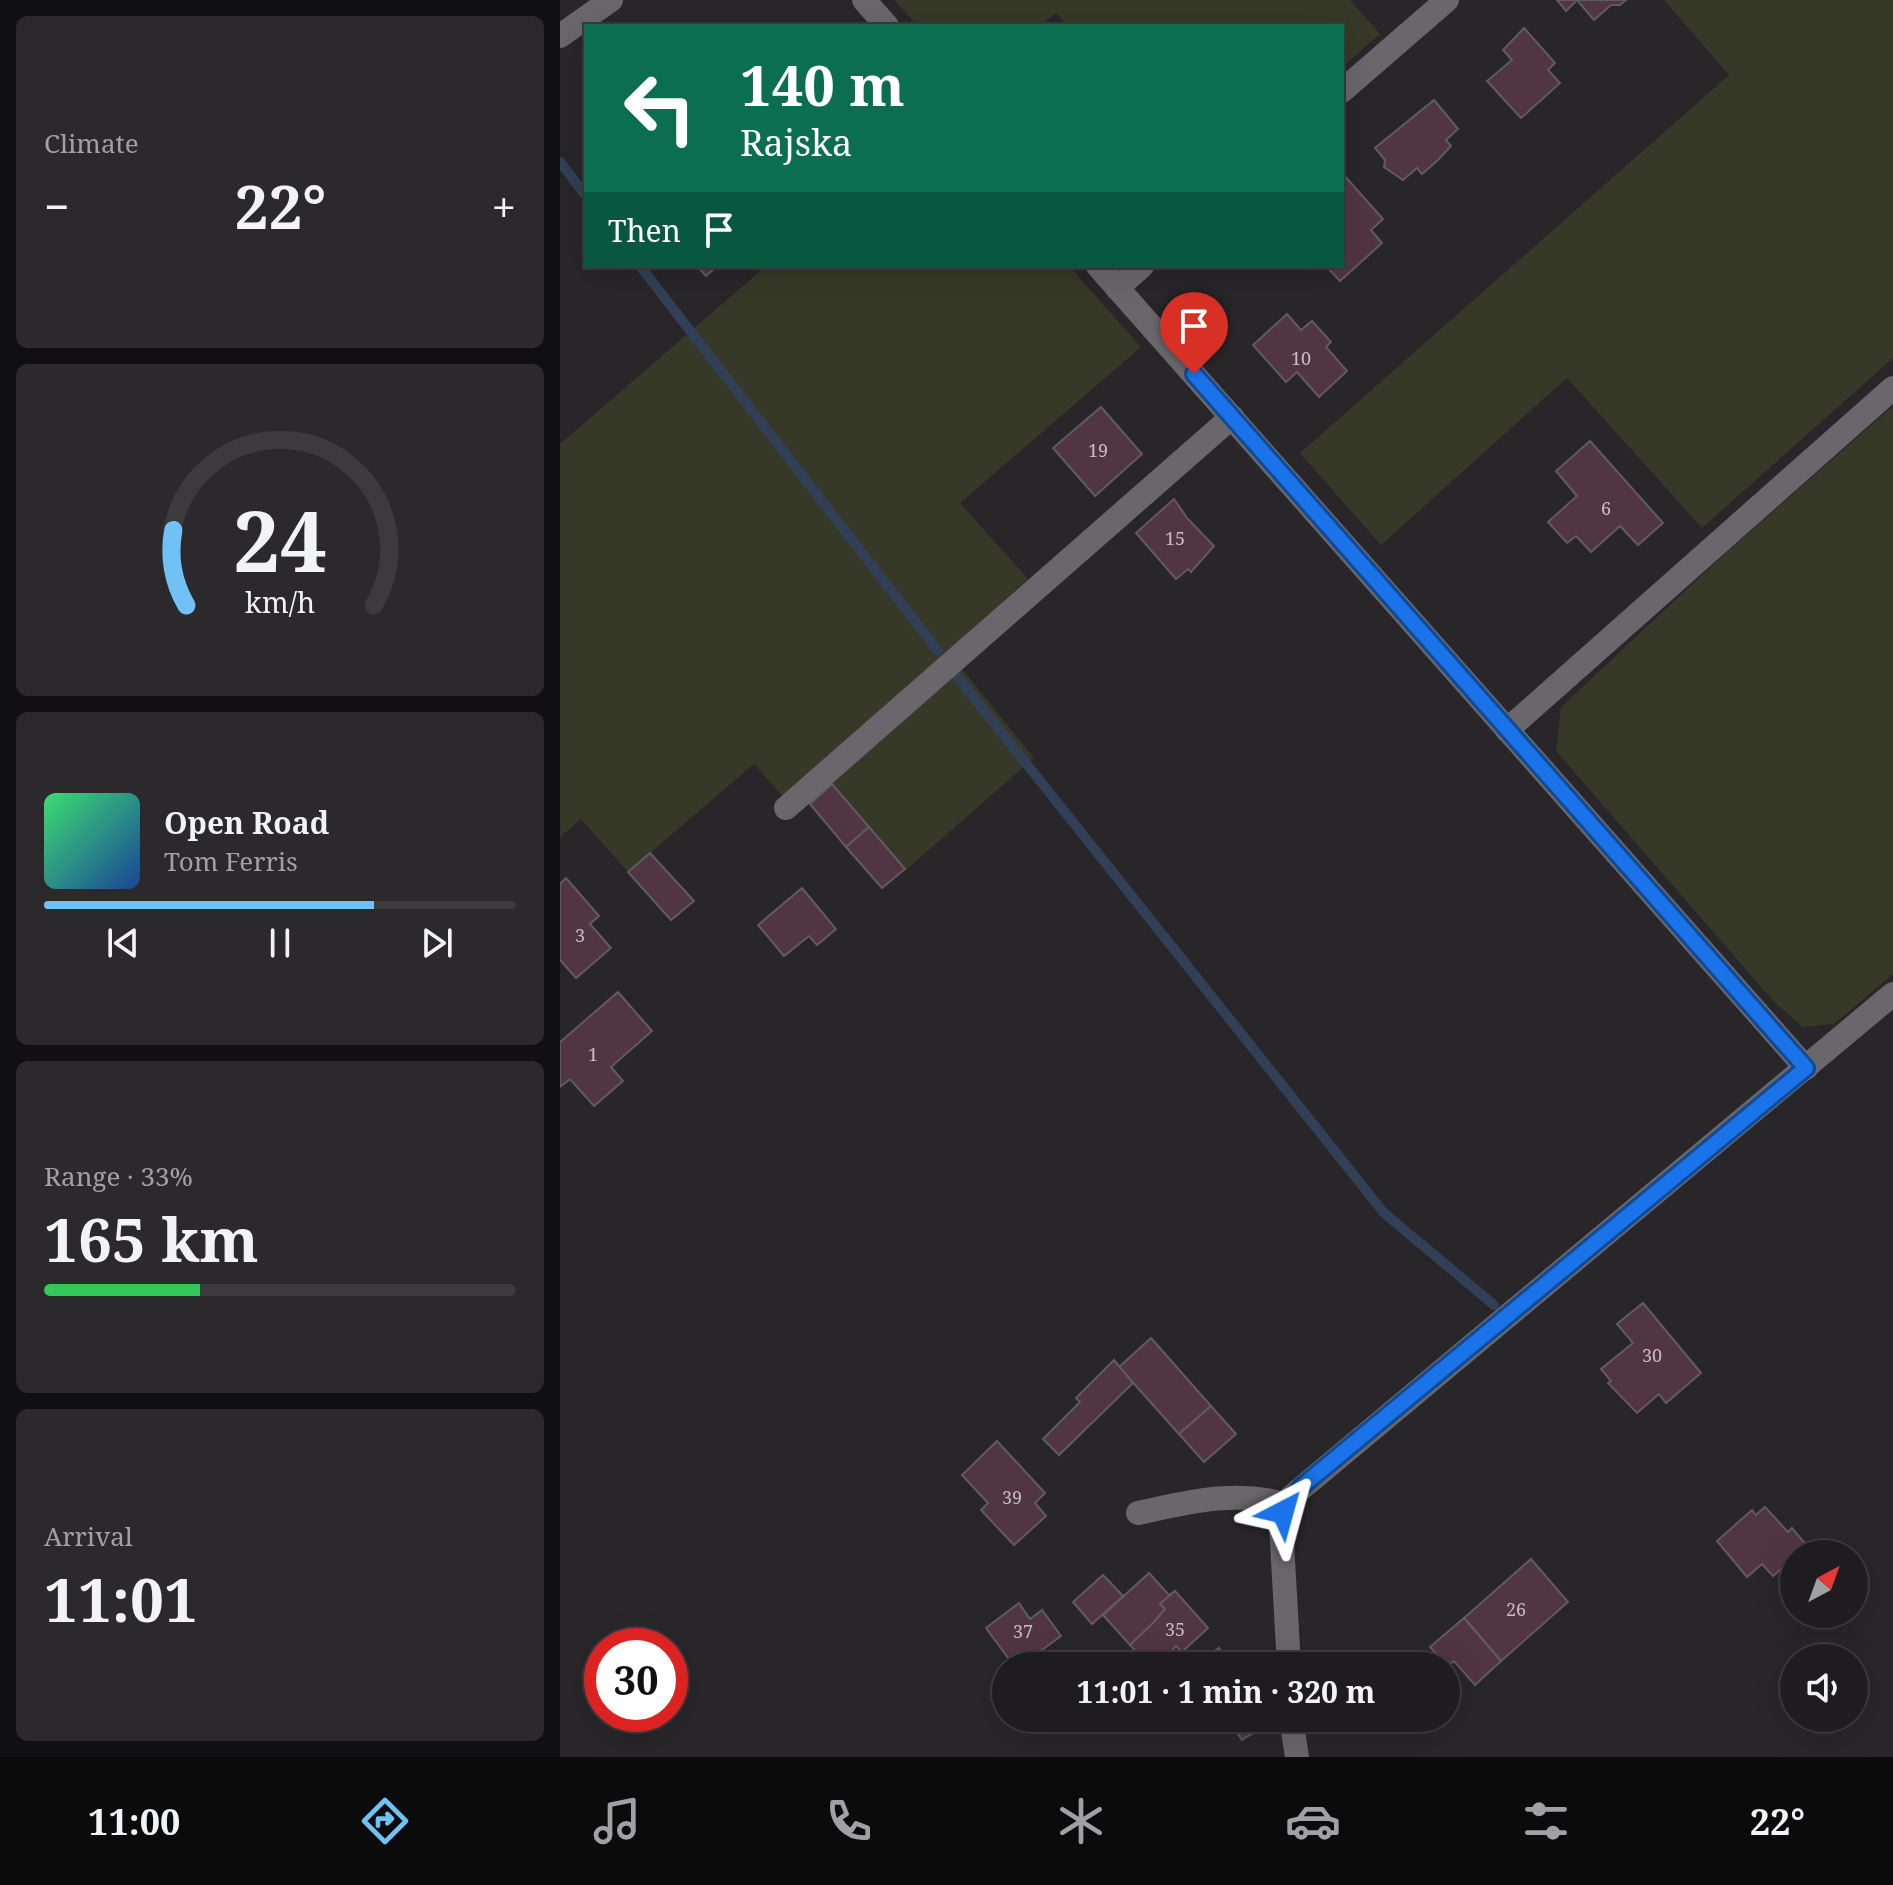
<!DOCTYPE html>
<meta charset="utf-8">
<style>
body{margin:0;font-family:"Noto Serif",serif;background:#2b292c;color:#f1f3f6;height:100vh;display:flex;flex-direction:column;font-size:30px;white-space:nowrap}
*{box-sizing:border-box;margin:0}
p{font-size:26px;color:#a1a1a4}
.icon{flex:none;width:44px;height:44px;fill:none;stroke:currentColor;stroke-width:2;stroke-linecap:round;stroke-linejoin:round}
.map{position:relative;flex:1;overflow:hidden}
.side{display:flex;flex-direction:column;gap:16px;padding:16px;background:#100f11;width:560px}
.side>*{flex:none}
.guide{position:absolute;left:24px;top:24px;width:760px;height:244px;border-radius:0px;box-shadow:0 8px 32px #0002,0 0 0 2px #3c3a3d;background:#0b6e4f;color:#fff;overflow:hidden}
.needle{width:52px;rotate:41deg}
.controls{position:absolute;left:1220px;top:1540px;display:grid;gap:16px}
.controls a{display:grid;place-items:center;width:88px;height:88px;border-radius:50%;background:#1e1c1f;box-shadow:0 8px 32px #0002,0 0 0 2px #3c3a3d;font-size:40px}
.speed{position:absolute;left:24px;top:1628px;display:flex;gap:16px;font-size:40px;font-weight:700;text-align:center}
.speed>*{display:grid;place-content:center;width:104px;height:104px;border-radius:50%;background:#1e1c1f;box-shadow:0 8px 32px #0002,0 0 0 2px #3c3a3d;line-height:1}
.speed .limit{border:12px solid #d22;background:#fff;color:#111}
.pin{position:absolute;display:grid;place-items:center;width:68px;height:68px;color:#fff;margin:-82px -34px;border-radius:50% 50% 50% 0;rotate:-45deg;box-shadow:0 0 8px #0007}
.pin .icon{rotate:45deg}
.me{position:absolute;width:88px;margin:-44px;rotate:39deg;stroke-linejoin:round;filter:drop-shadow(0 0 6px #0008)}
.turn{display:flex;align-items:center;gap:28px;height:168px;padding:0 24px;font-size:36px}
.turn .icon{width:104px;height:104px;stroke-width:2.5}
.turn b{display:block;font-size:56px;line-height:68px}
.then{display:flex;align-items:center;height:76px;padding:0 24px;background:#0003;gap:16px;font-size:30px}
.big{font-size:60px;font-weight:700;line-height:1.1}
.side .card{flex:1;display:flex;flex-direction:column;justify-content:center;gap:12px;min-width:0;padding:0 28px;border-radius:12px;background:#2b292c}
.side .dial{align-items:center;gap:0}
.dial svg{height:208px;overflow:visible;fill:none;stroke:#3c3a3d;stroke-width:7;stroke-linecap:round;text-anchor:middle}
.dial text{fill:#f1f3f6;stroke:none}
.song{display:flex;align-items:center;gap:24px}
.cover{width:96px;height:96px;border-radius:12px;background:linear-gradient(135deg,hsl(140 70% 55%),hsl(220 70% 35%))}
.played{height:8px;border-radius:4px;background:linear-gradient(90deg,#70c1f4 70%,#3c3a3d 70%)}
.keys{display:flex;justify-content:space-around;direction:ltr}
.heat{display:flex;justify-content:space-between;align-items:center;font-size:44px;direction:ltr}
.charge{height:12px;border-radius:6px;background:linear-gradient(90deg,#34c759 33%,#3c3a3d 0)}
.trip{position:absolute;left:432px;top:1652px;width:468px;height:80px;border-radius:40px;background:#1e1c1f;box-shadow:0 8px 32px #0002,0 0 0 2px #3c3a3d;font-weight:700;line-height:80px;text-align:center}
.menu{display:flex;height:128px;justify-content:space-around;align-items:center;background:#0c0b0c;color:#a1a1a4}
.menu .icon{width:56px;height:56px}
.menu .current{color:#70c1f4}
.menu b{font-size:36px;color:#f1f3f6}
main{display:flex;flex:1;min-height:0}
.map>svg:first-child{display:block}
</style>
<main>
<section class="side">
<div class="card"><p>Climate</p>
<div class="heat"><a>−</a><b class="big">22°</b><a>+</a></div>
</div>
<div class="card dial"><svg viewBox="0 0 100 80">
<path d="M14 69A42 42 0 1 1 86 69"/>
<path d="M14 69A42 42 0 0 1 9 40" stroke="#70c1f4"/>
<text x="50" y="56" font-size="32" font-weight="700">24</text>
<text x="50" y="72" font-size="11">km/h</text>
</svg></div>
<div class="card">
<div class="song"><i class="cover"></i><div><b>Open Road</b><p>Tom Ferris</p></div></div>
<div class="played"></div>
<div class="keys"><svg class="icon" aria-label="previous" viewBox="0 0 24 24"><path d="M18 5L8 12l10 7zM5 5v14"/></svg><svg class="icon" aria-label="pause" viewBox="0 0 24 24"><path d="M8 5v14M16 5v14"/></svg><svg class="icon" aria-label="next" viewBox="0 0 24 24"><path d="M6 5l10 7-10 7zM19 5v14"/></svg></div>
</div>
<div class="card"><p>Range · 33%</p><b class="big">165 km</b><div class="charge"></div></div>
<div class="card"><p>Arrival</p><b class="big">11:01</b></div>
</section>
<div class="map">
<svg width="1333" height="1757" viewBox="0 0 1333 1757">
<rect width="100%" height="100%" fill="#282629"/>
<g fill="#363927">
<polygon points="334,0 790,0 820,34 782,67 782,26 508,26 496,13 480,26 358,26"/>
<polygon points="1104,0 1333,0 1333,358 1142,528 1007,378 821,545 740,453 1169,75"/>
<polygon points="206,266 509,266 581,347 400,503 468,579 224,798 194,764 68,872 21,819 0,837 0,444"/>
<polygon points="1333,406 1333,974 1274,1024 1243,1027 1215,1003 996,751 1001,707 1158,560"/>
<polygon points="402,669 474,758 346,870 272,782"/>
</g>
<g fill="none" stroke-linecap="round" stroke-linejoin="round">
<g stroke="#314056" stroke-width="10">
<polyline points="0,162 26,196"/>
<polyline points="80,266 378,651"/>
<polyline points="395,674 824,1213 934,1305"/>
</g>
</g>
<g fill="#513542" stroke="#605c5d" stroke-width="2">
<polygon points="997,0 1066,0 1060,5 1051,5 1034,20 1017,0 1006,11"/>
<polygon points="964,28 995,63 988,70 1000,83 961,118 927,81 952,60 943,50"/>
<polygon points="874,100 898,129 886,140 891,146 878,160 862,174 857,168 843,180 824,167 825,160 815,148"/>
<polygon points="782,173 823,219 811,230 822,243 780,281 766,266 782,266"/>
<polygon points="137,266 157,266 146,276"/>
<polygon points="727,314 741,330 752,321 771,342 766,347 787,371 759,397 737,372 726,382 693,345"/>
<polygon points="541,407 582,454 535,496 493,448"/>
<polygon points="1030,441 1103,523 1078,545 1060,526 1031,552 1016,536 1007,543 988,522 1017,496 996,471"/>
<polygon points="614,499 627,518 654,546 631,572 628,569 616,579 576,533"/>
<polygon points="272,784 309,827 286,847 250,804"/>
<polygon points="309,827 345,869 322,888 286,847"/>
<polygon points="90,853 134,901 111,920 68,872"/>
<polygon points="6,878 39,916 30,924 51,948 16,978 0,960 0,884"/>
<polygon points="242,888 276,929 257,945 249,936 224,956 198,925"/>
<polygon points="58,992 92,1031 51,1067 63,1081 34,1106 10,1079 0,1087 0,1042"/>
<polygon points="1083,1303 1141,1373 1106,1403 1099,1394 1077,1413 1048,1383 1051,1381 1041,1369 1073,1343 1057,1324"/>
<polygon points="591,1338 651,1406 619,1434 559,1367"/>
<polygon points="554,1360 573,1383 499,1455 483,1439 520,1402 516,1398"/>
<polygon points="651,1406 676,1434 644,1462 619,1434"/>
<polygon points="437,1441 485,1493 475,1503 486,1516 454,1545 421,1510 428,1503 402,1475"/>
<polygon points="1205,1507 1228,1532 1232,1528 1247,1546 1213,1576 1202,1564 1187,1577 1157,1541 1192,1510 1196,1515"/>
<polygon points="971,1559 1008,1602 941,1661 904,1618"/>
<polygon points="589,1573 609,1595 615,1591 600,1604 605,1609 595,1621 570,1645 543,1615"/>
<polygon points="543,1575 563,1596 532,1624 513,1602"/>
<polygon points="615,1591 648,1628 622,1652 616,1646 599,1666 589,1666 570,1645 595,1621 605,1609 600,1604"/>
<polygon points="459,1603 470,1619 482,1610 501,1636 460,1666 454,1666 426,1628"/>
<polygon points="904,1618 941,1661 915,1685 894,1661 887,1666 870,1647"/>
<polygon points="659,1648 671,1666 633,1666"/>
<polygon points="667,1718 706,1718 709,1723 682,1740"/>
</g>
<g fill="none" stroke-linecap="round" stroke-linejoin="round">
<g stroke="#69676b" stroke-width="24">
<polyline points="304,0 327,26"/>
<polyline points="0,36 51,0"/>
<polyline points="782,91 887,0"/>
<polyline points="538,266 1246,1068"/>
<polyline points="557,288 582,266"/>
<polyline points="947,730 1333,388"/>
<polyline points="226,808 672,417"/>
<path d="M578,1513C629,1502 674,1490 725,1504"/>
<polyline points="729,1666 721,1525 725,1504 731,1497 1333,994"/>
<polyline points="731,1718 737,1757"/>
</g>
</g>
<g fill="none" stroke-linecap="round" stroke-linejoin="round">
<defs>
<polyline id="route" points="634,374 1246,1068 741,1487 723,1512"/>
</defs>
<use href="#route" stroke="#114b97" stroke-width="20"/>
<use href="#route" stroke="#1a73e8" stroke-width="14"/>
</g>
<g text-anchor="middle" stroke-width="7" stroke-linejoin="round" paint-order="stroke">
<g font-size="18" fill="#c4bdc1">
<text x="741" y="365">10</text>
<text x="538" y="457">19</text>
<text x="1046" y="515">6</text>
<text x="615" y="545">15</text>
<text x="20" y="942">3</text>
<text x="33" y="1061">1</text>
<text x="1092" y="1362">30</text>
<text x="452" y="1504">39</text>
<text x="956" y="1616">26</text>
<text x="615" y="1636">35</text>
<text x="463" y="1638">37</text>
</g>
</g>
</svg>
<div class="controls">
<a><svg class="needle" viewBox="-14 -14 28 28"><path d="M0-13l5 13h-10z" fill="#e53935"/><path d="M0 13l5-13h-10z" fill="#a1a1a4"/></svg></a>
<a><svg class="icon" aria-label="sound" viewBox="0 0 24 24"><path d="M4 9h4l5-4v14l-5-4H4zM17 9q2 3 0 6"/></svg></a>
</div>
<div class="speed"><div class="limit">30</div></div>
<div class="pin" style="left:634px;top:374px;background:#d93025"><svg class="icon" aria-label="arrive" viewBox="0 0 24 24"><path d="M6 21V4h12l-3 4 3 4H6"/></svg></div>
<svg class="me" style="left:723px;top:1512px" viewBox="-20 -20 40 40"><path d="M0-17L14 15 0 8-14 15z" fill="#1a73e8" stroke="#fff" stroke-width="4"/></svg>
<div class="trip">11:01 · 1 min · 320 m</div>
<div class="guide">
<div class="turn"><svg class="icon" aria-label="left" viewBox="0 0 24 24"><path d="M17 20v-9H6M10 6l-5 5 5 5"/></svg><div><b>140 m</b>Rajska</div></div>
<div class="then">Then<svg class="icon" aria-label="arrive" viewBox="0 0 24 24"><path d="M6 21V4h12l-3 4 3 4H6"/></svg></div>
</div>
</div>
</main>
<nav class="menu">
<b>11:00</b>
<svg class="icon current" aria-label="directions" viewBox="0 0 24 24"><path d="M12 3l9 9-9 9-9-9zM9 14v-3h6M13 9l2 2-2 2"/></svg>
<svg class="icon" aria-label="music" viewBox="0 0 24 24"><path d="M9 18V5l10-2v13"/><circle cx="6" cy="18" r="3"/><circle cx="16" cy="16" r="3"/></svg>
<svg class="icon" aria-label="phone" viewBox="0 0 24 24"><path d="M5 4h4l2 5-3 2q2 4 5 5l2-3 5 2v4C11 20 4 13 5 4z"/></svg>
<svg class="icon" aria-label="climate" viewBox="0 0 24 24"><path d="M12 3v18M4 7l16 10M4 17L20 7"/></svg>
<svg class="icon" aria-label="car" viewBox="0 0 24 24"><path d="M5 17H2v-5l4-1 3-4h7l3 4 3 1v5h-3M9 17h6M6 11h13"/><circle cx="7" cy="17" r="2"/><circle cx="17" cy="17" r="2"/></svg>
<svg class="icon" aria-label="filters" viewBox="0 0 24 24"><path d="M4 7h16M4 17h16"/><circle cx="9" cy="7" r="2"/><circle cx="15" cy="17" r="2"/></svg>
<b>22°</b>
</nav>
